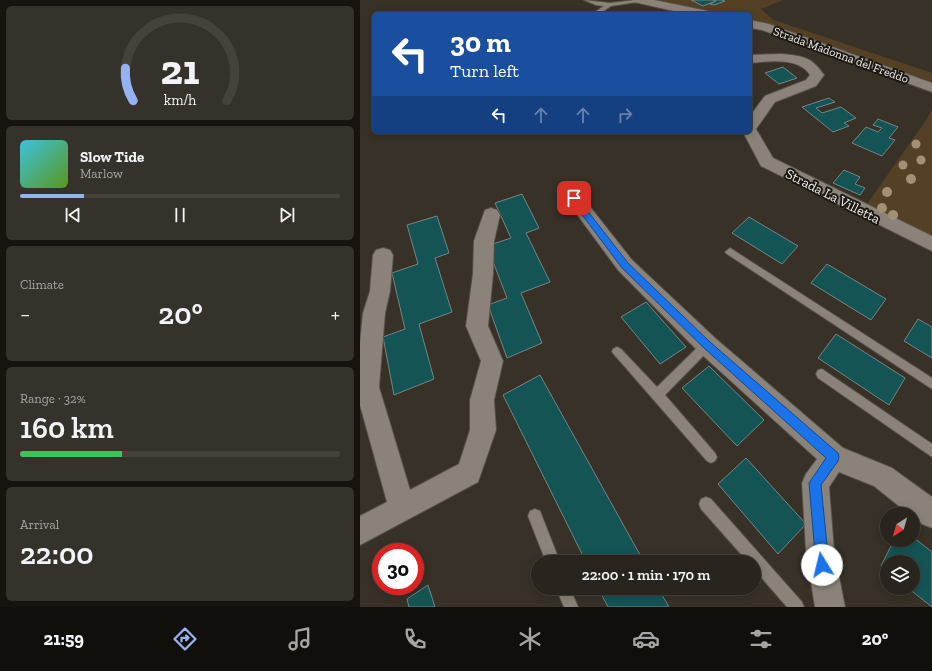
<!DOCTYPE html>
<meta charset="utf-8">
<style>
body{margin:0;font-family:"Zilla Slab",serif;background:#35312b;color:#f1f3f6;height:100vh;display:flex;flex-direction:column;font-size:15px;white-space:nowrap}
*{box-sizing:border-box;margin:0}
p{font-size:13px;color:#a5a5a4}
.icon{flex:none;width:22px;height:22px;fill:none;stroke:currentColor;stroke-width:2;stroke-linecap:round;stroke-linejoin:round}
.map{position:relative;flex:1;overflow:hidden}
.sheet{display:flex;flex-direction:column;gap:6px;padding:6px;background:#171410;width:360px}
.sheet>*{flex:none}
.guide{position:absolute;left:12px;top:12px;width:380px;height:122px;border-radius:6px;box-shadow:0 2px 10px #0003,0 0 0 1px #45423c;background:#1a4fa0;color:#fff;overflow:hidden}
.needle{width:26px;rotate:217deg}
.tools{position:absolute;left:520px;top:507px;display:grid;gap:8px}
.tools a{display:grid;place-items:center;width:40px;height:40px;border-radius:50%;background:#29251e;box-shadow:0 2px 10px #0003,0 0 0 1px #45423c;font-size:20px}
.speed{position:absolute;left:12px;top:543px;display:flex;gap:8px;font-size:20px;font-weight:700;text-align:center}
.speed>*{display:grid;place-content:center;width:52px;height:52px;border-radius:50%;background:#29251e;box-shadow:0 2px 10px #0003,0 0 0 1px #45423c;line-height:1}
.speed .limit{border:6px solid #d22;background:#fff;color:#111}
.pin{position:absolute;display:grid;place-items:center;width:34px;height:34px;color:#fff;margin:-17px;border-radius:8px;box-shadow:0 2px 6px #0006}
.me{position:absolute;width:44px;margin:-22px;rotate:351deg;stroke-linejoin:round;filter:drop-shadow(0 0 3px #0008)}
.turn{display:flex;align-items:center;gap:14px;height:84px;padding:0 12px;font-size:18px}
.turn .icon{width:52px;height:52px;stroke-width:2.5}
.turn b{display:block;font-size:28px;line-height:34px}
.lanes{display:flex;align-items:center;height:38px;padding:0 12px;background:#0003;justify-content:center;gap:20px;direction:ltr}
.lanes .off{opacity:.35}
.big{font-size:30px;font-weight:600;line-height:1.1}
.sheet .card{flex:1;display:flex;flex-direction:column;justify-content:center;gap:6px;min-width:0;padding:0 14px;border-radius:6px;background:#35312b}
.sheet .dial{align-items:center;gap:0}
.dial svg{height:104px;overflow:visible;fill:none;stroke:#45423c;stroke-width:7;stroke-linecap:round;text-anchor:middle}
.dial text{fill:#f1f3f6;stroke:none}
.song{display:flex;align-items:center;gap:12px}
.cover{width:48px;height:48px;border-radius:6px;background:linear-gradient(135deg,hsl(190 70% 55%),hsl(90 70% 35%))}
.played{height:4px;border-radius:2px;background:linear-gradient(90deg,#95b2f1 20%,#45423c 20%)}
.keys{display:flex;justify-content:space-around;direction:ltr}
.heat{display:flex;justify-content:space-between;align-items:center;font-size:22px;direction:ltr}
.charge{height:6px;border-radius:3px;background:linear-gradient(90deg,#34c759 32%,#45423c 0)}
.trip{position:absolute;left:171px;top:555px;width:230px;height:40px;border-radius:20px;background:#29251e;box-shadow:0 2px 10px #0003,0 0 0 1px #45423c;font-weight:600;line-height:40px;text-align:center}
.tab-bar{display:flex;height:64px;justify-content:space-around;align-items:center;background:#100f0c;color:#a5a5a4}
.tab-bar .icon{width:28px;height:28px}
.tab-bar .current{color:#95b2f1}
.tab-bar b{font-size:18px;color:#f1f3f6}
main{display:flex;flex:1;min-height:0}
.map>svg:first-child{display:block}
</style>
<main>
<section class="sheet">
<div class="card dial"><svg viewBox="0 0 100 80">
<path d="M14 69A42 42 0 1 1 86 69"/>
<path d="M14 69A42 42 0 0 1 8 44" stroke="#95b2f1"/>
<text x="50" y="56" font-size="32" font-weight="700">21</text>
<text x="50" y="72" font-size="11">km/h</text>
</svg></div>
<div class="card">
<div class="song"><i class="cover"></i><div><b>Slow Tide</b><p>Marlow</p></div></div>
<div class="played"></div>
<div class="keys"><svg class="icon" aria-label="previous" viewBox="0 0 24 24"><path d="M18 5L8 12l10 7zM5 5v14"/></svg><svg class="icon" aria-label="pause" viewBox="0 0 24 24"><path d="M8 5v14M16 5v14"/></svg><svg class="icon" aria-label="next" viewBox="0 0 24 24"><path d="M6 5l10 7-10 7zM19 5v14"/></svg></div>
</div>
<div class="card"><p>Climate</p>
<div class="heat"><a>−</a><b class="big">20°</b><a>+</a></div>
</div>
<div class="card"><p>Range · 32%</p><b class="big">160 km</b><div class="charge"></div></div>
<div class="card"><p>Arrival</p><b class="big">22:00</b></div>
</section>
<div class="map">
<svg width="572" height="607" viewBox="0 0 572 607">
<rect width="100%" height="100%" fill="#373128"/>
<g fill="#544025">
<polygon points="289,0 423,0 401,9 414,20 572,73 572,84 390,19 390,14 361,14"/>
<polygon points="572,109 572,240 505,207 564,123"/>
</g>
<g fill="#155455" stroke="#758484">
<polygon points="331,0 354,0 356,1 343,6"/>
<polygon points="354,0 362,0 365,1 354,5 350,4 356,1"/>
<polygon points="423,67 437,78 419,84 405,73"/>
<polygon points="469,98 475,102 456,108 462,113 481,107 496,118 484,123 489,126 473,132 442,107"/>
<polygon points="518,119 538,127 529,138 535,140 522,156 492,143 506,127 518,132 522,128 513,125"/>
<polygon points="484,170 500,177 495,184 505,188 500,195 473,183"/>
<polygon points="162,194 179,228 166,233 190,282 161,293 182,343 147,358 128,305 147,298 127,246 151,238 135,203"/>
<polygon points="77,216 89,253 75,258 92,312 59,324 74,379 34,395 23,337 45,329 32,273 58,264 47,225"/>
<polygon points="389,217 438,246 422,264 372,233"/>
<polygon points="467,264 526,299 511,320 451,283"/>
<polygon points="286,302 326,347 300,364 261,317"/>
<polygon points="558,319 572,327 572,358 544,341"/>
<polygon points="476,334 545,378 529,405 458,358"/>
<polygon points="349,366 404,420 377,446 322,388"/>
<polygon points="180,375 284,562 226,562 143,395"/>
<polygon points="386,458 446,524 418,554 358,484"/>
<polygon points="553,537 572,552 572,607 548,588 553,588 553,562 527,562 527,571 521,566 534,540 553,540"/>
<polygon points="68,585 75,607 49,607 47,599"/>
<polygon points="238,588 298,588 309,607 248,607"/>
</g>
<g fill="none" stroke-linecap="round" stroke-linejoin="round">
<defs>
<g id="service">
<polygon points="224,0 250,3 276,0 284,1 251,6 239,14 232,14 244,6 236,5"/>
<polygon points="370,248 572,378 572,389 367,254 365,252"/>
<polygon points="347,340 351,342 352,345 351,348 305,395 355,453 357,457 355,461 351,463 347,461 252,352 253,349 257,347 261,349 297,387 343,342"/>
<polygon points="462,369 572,444 572,457 458,378 456,374 458,370"/>
<polygon points="346,497 351,499 442,602 444,607 427,607 394,569 394,562 388,562 341,509 339,504 341,499"/>
<polygon points="175,509 180,511 200,562 186,562 168,516 170,511"/>
<polygon points="196,588 210,588 218,607 204,607"/>
</g>
<g id="minor">
<polygon points="272,0 294,0 348,11 350,14 327,14 274,2"/>
<polygon points="390,20 409,24 572,83 572,92 402,30 390,28"/>
<path d="M421,54C442,56 451,56 464,75L456,86L415,102L396,129L413,158L572,236V251L401,166L383,132H390V116L405,96L446,80L450,75C439,57 409,61 390,63V55Z"/>
<polygon points="214,192 220,194 272,260 355,338 483,448 532,468 572,497 572,528 562,524 553,517 553,514 549,514 514,486 479,472 469,487 474,551 485,607 455,607 446,551 442,483 446,474 457,459 339,352 258,270 205,198 208,194"/>
<polygon points="131,208 137,210 140,215 134,241 133,274 128,326 143,361 134,400 136,430 118,482 0,545 0,516 27,502 0,405 0,343 3,313 10,291 13,255 16,250 23,248 30,250 33,255 30,291 25,313 19,387 50,490 99,464 110,430 110,400 121,361 106,326 113,274 114,241 125,210"/>
</g>
</defs>
<use href="#service" stroke="#555049" stroke-width="2"/>
<use href="#minor" stroke="#555049" stroke-width="2"/>
<use href="#service" fill="#8b8379" fill-rule="evenodd"/>
<use href="#minor" fill="#8b8379" fill-rule="evenodd"/>
</g>
<g fill="#a39074">
<circle cx="556" cy="144" r="4.5"/>
<circle cx="561" cy="160" r="4.5"/>
<circle cx="543" cy="165" r="4.5"/>
<circle cx="551" cy="179" r="5"/>
<circle cx="527" cy="192" r="5"/>
<circle cx="522" cy="208" r="5"/>
<circle cx="533" cy="215" r="5"/>
</g>
<polygon fill="#1a73e8" stroke="#114b97" points="214,195 216,196 268,263 350,342 478,453 479,457 478,461 461,485 469,565 467,569 462,571 458,569 456,565 449,483 466,458 344,348 262,268 211,200 211,196"/>
<g text-anchor="middle" stroke-width="4" stroke-linejoin="round" paint-order="stroke">
<g font-size="12" fill="#f0ece7" stroke="#1c1915">
<text transform="translate(481 55) rotate(20)" y="4">Strada Madonna del Freddo</text>
</g>
<g font-size="14" fill="#f0ece7" stroke="#1c1915">
<text transform="translate(473 196) rotate(27)" y="5">Strada La Villetta</text>
</g>
</g>
</svg>
<div class="tools">
<a><svg class="needle" viewBox="-14 -14 28 28"><path d="M0-13l5 13h-10z" fill="#e53935"/><path d="M0 13l5-13h-10z" fill="#a5a5a4"/></svg></a>
<a><svg class="icon" aria-label="layers" viewBox="0 0 24 24"><path d="M12 4l9 5-9 5-9-5zM3 14l9 5 9-5"/></svg></a>
</div>
<div class="speed"><div class="limit">30</div></div>
<div class="pin" style="left:214px;top:198px;background:#d93025"><svg class="icon" aria-label="arrive" viewBox="0 0 24 24"><path d="M6 21V4h12l-3 4 3 4H6"/></svg></div>
<svg class="me" style="left:462px;top:565px" viewBox="-20 -20 40 40"><circle r="19" fill="#fff"/><path d="M0-13L10 11 0 6-10 11z" fill="#1a73e8"/></svg>
<div class="trip">22:00 · 1 min · 170 m</div>
<div class="guide">
<div class="turn"><svg class="icon" aria-label="left" viewBox="0 0 24 24"><path d="M17 20v-9H6M10 6l-5 5 5 5"/></svg><div><b>30 m</b>Turn left</div></div>
<div class="lanes"><svg class="icon" aria-label="left" viewBox="0 0 24 24"><path d="M17 20v-9H6M10 6l-5 5 5 5"/></svg><svg class="icon off" aria-label="ahead" viewBox="0 0 24 24"><path d="M12 20V5M6 11l6-6 6 6"/></svg><svg class="icon off" aria-label="ahead" viewBox="0 0 24 24"><path d="M12 20V5M6 11l6-6 6 6"/></svg><svg class="icon off" aria-label="right" viewBox="0 0 24 24"><path d="M7 20v-9h11M14 6l5 5-5 5"/></svg></div>
</div>
</div>
</main>
<nav class="tab-bar">
<b>21:59</b>
<svg class="icon current" aria-label="directions" viewBox="0 0 24 24"><path d="M12 3l9 9-9 9-9-9zM9 14v-3h6M13 9l2 2-2 2"/></svg>
<svg class="icon" aria-label="music" viewBox="0 0 24 24"><path d="M9 18V5l10-2v13"/><circle cx="6" cy="18" r="3"/><circle cx="16" cy="16" r="3"/></svg>
<svg class="icon" aria-label="phone" viewBox="0 0 24 24"><path d="M5 4h4l2 5-3 2q2 4 5 5l2-3 5 2v4C11 20 4 13 5 4z"/></svg>
<svg class="icon" aria-label="climate" viewBox="0 0 24 24"><path d="M12 3v18M4 7l16 10M4 17L20 7"/></svg>
<svg class="icon" aria-label="car" viewBox="0 0 24 24"><path d="M5 17H2v-5l4-1 3-4h7l3 4 3 1v5h-3M9 17h6M6 11h13"/><circle cx="7" cy="17" r="2"/><circle cx="17" cy="17" r="2"/></svg>
<svg class="icon" aria-label="filters" viewBox="0 0 24 24"><path d="M4 7h16M4 17h16"/><circle cx="9" cy="7" r="2"/><circle cx="15" cy="17" r="2"/></svg>
<b>20°</b>
</nav>
